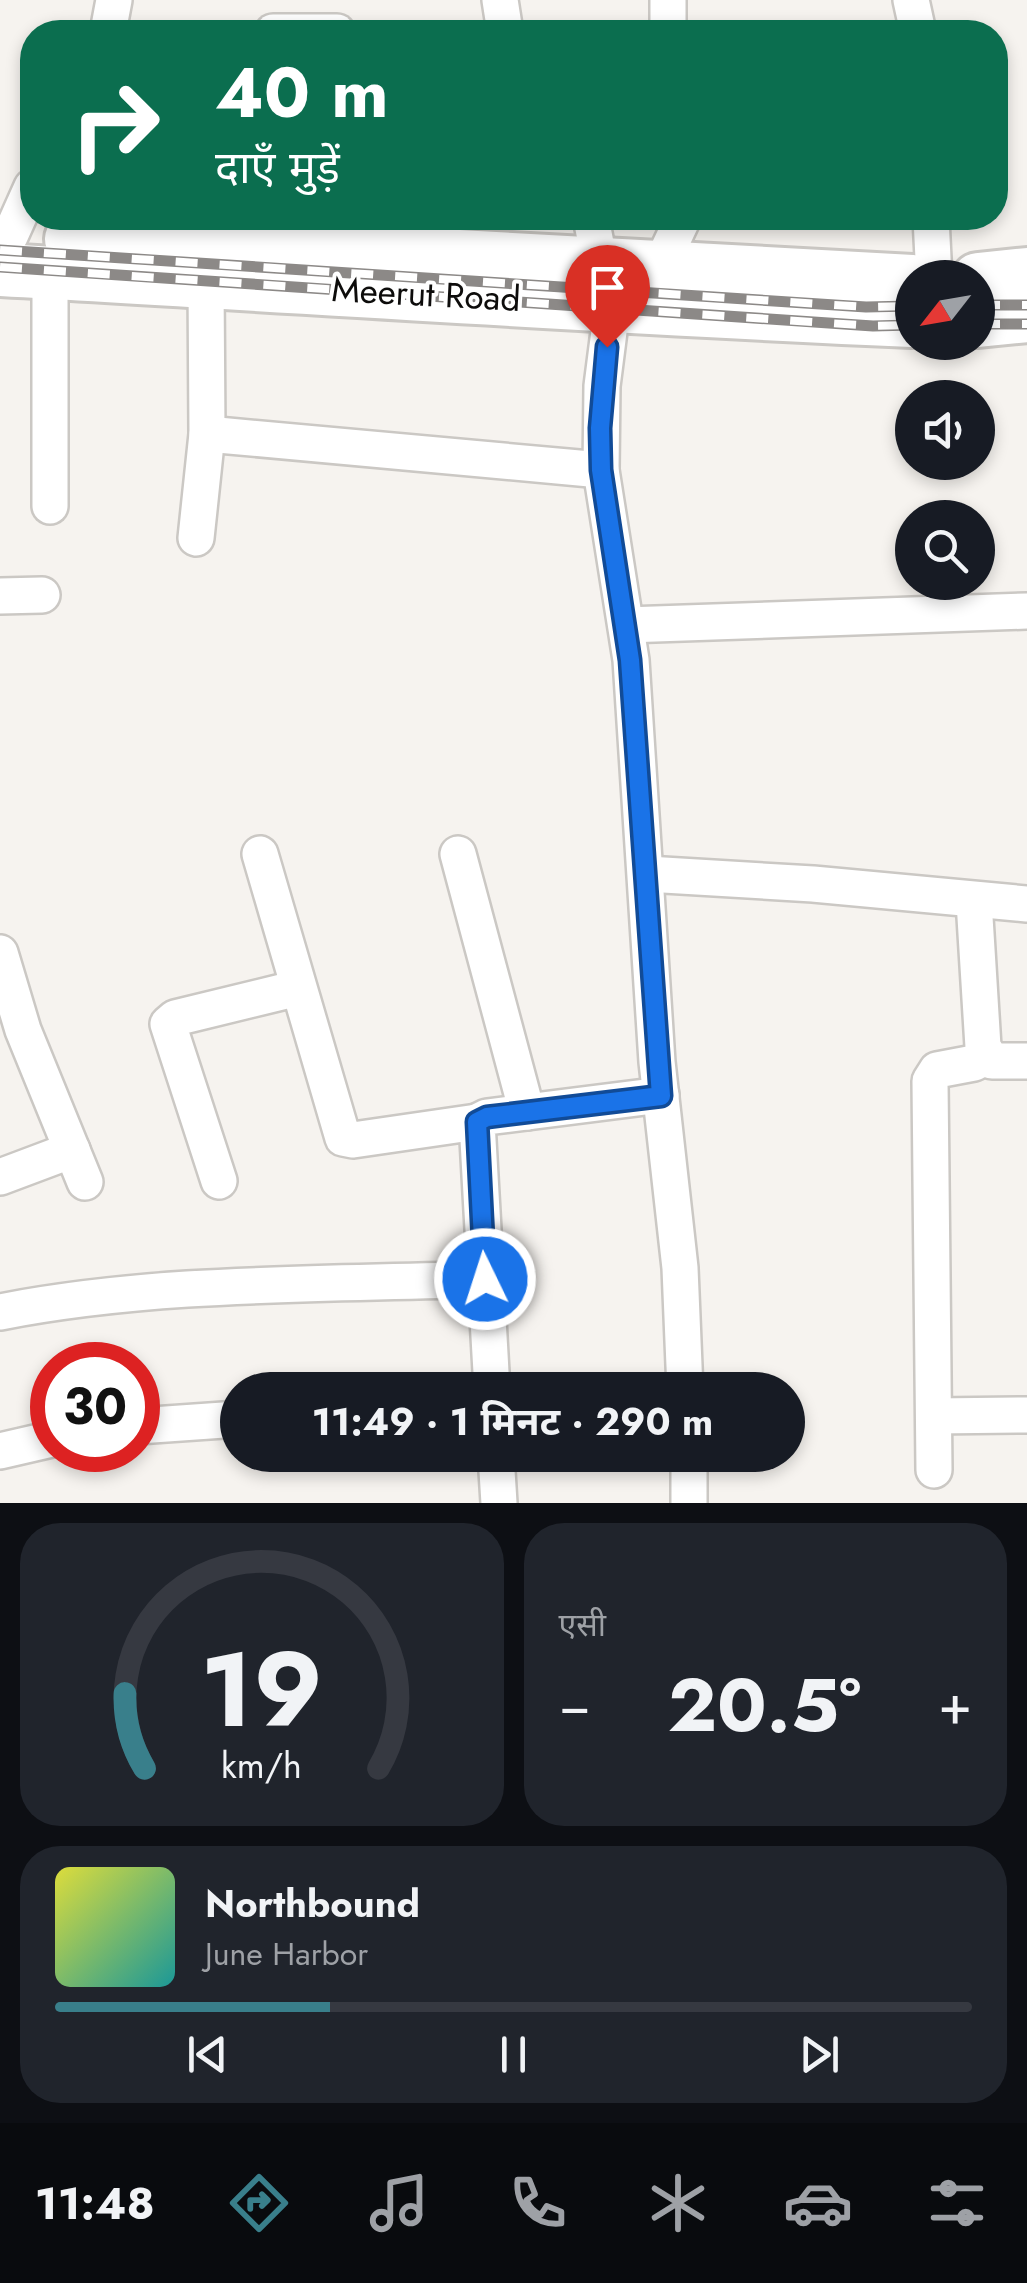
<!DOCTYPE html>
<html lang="hi">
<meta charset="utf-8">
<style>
body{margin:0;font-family:Jost,"Noto Sans Devanagari",sans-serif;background:#20242c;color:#f1f3f6;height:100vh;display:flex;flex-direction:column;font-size:38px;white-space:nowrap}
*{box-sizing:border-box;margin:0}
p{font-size:32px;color:#9ea1a6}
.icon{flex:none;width:55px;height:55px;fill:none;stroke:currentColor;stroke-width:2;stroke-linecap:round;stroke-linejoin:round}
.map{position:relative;height:1503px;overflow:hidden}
.drawer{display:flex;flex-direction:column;gap:20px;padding:20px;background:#0d0f14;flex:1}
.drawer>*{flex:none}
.guide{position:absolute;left:20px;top:20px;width:988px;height:210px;border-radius:40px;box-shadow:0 5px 15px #0003;background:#0b6e4f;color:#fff;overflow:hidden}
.needle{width:65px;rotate:239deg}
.fabs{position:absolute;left:895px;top:260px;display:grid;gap:20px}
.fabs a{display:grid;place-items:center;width:100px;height:100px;border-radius:50%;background:#171b24;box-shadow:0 5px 15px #0003;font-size:50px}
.speed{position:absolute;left:30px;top:1342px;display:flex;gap:20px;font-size:50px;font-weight:700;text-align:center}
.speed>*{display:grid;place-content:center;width:130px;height:130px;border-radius:50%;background:#171b24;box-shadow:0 5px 15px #0003;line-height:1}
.speed .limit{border:15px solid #d22;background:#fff;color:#111}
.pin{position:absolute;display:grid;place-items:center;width:85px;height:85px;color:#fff;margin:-102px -42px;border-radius:50% 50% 50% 0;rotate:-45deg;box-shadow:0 0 10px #0007}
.pin .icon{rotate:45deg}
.me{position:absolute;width:110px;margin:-55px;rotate:356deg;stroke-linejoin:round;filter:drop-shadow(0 0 8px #0008)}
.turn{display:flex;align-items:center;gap:35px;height:210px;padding:0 30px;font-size:45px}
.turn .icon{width:130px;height:130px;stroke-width:2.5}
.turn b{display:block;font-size:70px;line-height:85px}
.big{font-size:75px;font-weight:700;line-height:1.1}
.drawer .tile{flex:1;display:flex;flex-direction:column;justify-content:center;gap:15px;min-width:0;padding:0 35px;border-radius:40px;background:#20242c}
.drawer .dial{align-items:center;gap:0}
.dial svg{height:260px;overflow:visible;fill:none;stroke:#363941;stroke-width:7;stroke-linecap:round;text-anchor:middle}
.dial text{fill:#f1f3f6;stroke:none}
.song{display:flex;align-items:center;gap:30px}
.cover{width:120px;height:120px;border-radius:15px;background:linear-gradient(135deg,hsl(60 70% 55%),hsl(180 70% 35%))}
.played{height:10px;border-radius:5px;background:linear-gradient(90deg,#397f8b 30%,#363941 30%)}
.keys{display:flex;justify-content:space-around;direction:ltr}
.heat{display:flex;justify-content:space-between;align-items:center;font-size:55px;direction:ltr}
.drawer .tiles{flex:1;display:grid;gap:20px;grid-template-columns:1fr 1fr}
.tile:last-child{grid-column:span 2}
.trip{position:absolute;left:220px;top:1372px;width:585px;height:100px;border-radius:50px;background:#171b24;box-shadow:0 5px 15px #0003;font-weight:700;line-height:100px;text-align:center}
.tab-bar{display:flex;height:160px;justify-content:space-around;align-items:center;background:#090b0e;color:#9ea1a6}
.tab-bar .icon{width:70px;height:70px}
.tab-bar .selected{color:#397f8b}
.tab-bar b{font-size:45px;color:#f1f3f6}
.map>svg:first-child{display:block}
</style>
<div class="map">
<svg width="1027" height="1503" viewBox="0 0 1027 1503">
<rect width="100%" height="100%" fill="#f6f3ef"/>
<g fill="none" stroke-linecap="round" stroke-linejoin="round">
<defs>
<g id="minor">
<polyline points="500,0 505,32"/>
<polyline points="911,0 918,32"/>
<polyline points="108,32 114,0"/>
<polyline points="273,32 337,32"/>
<polyline points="668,32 668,0"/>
<polyline points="591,218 600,264"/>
<polyline points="931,218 934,278"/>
<polyline points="10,236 32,187"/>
<polyline points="392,252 413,218"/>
<polyline points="660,267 683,218"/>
<polyline points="50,273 50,506"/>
<polyline points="620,288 612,308 602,386 601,470 631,660 657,1062 680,1268 685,1390"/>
<polyline points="207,434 601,470"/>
<polyline points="196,538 207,434 206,281"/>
<polyline points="0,596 42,595"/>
<polyline points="626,625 1027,611"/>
<polyline points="260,854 343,1138 353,1140 477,1122"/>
<polyline points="458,854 527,1112"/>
<polyline points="647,874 813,884 1027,904"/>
<polyline points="974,901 983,1047 992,1061 1027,1061"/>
<polyline points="0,953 23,1030 85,1182"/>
<polyline points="0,1177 72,1150"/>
<polyline points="219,1181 168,1024 175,1018 298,988"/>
<path d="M0,1312C159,1281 324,1285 485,1279"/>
<polyline points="492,1390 477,1122 487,1117 661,1095"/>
<polyline points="934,1416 1027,1415"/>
<polyline points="138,1426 238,1419"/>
<polyline points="0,1451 52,1439"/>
<polyline points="496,1455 499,1503"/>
<polyline points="934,1470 930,1081 937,1070 974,1063 987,1056"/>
<polyline points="689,1503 689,1455"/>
</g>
<g id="highway">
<polyline points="71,239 295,247 912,281"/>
<path d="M0,270C304,287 608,308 912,321"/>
<polyline points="978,279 1027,274"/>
<polyline points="978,321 1027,316"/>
</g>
</defs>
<use href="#minor" stroke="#cbc8c4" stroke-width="40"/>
<use href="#highway" stroke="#cbc8c4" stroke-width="58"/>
<use href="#minor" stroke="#fff" stroke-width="35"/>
<use href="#highway" stroke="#fff" stroke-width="52"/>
<defs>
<g id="rail">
<polyline points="0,250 866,307 912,306"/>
<polyline points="0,267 873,326 912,325"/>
<polyline points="978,305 1027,305"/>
<polyline points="978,324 1027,324"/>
</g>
</defs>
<use href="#rail" stroke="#8c8987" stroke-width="11"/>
<use href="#rail" stroke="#fff" stroke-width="8" stroke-dasharray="22" stroke-linecap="butt"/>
</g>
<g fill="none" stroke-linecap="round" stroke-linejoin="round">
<defs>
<polyline id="route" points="485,1279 477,1122 487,1117 661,1096 630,660 601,470 600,428 607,347"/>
</defs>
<use href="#route" stroke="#114b97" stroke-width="25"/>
<use href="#route" stroke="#1a73e8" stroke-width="18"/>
</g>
<g text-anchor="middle" stroke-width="8" stroke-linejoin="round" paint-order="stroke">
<g font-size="35" fill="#0d0c0b" stroke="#fff">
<text transform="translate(426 294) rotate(3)" y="12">Meerut Road</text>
</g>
</g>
</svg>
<div class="fabs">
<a><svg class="needle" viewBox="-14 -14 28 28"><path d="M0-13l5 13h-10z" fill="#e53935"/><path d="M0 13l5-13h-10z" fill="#9ea1a6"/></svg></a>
<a><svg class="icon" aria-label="sound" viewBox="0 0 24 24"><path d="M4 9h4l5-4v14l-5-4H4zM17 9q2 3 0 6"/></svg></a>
<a><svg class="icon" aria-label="search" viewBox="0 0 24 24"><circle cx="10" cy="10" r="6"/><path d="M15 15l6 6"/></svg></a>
</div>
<div class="speed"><div class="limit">30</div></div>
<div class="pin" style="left:607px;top:347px;background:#d93025"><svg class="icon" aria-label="arrive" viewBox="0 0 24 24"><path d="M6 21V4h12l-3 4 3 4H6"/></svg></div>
<svg class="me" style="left:485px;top:1279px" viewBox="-20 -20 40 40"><circle r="17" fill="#1a73e8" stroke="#fff" stroke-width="3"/><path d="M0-11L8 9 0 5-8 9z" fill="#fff"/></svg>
<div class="trip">11:49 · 1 मिनट · 290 m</div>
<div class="guide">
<div class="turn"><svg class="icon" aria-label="right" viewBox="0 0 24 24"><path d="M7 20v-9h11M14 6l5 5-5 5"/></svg><div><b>40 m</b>दाएँ मुड़ें</div></div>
</div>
</div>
<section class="drawer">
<div class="tiles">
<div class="tile dial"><svg viewBox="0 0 100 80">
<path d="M14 69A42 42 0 1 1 86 69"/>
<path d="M14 69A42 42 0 0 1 8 46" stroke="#397f8b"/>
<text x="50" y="56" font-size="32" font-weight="700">19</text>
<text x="50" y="72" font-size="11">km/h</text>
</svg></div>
<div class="tile"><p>एसी</p>
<div class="heat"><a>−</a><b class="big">20.5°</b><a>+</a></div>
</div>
<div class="tile">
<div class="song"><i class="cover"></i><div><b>Northbound</b><p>June Harbor</p></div></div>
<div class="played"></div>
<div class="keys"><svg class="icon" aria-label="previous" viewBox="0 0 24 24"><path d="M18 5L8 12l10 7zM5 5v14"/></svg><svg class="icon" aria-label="pause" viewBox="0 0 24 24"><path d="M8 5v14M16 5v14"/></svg><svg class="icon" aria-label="next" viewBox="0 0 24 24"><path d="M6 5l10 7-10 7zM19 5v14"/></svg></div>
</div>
</div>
</section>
<nav class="tab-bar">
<b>11:48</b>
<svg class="icon selected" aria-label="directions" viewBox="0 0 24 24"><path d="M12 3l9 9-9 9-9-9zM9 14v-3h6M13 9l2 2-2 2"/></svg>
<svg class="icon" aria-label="music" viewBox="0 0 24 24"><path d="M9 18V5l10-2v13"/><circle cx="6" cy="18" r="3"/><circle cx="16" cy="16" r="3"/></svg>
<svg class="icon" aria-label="phone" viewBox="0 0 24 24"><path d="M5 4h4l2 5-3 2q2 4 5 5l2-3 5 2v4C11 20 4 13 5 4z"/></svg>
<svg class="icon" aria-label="climate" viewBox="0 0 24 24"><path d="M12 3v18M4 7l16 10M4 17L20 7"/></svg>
<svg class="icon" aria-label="car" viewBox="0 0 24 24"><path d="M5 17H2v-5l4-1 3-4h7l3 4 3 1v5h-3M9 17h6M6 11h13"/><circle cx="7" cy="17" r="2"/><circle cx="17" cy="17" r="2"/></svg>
<svg class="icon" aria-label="filters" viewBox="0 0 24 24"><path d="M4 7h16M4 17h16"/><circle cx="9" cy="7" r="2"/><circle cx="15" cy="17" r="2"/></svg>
</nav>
